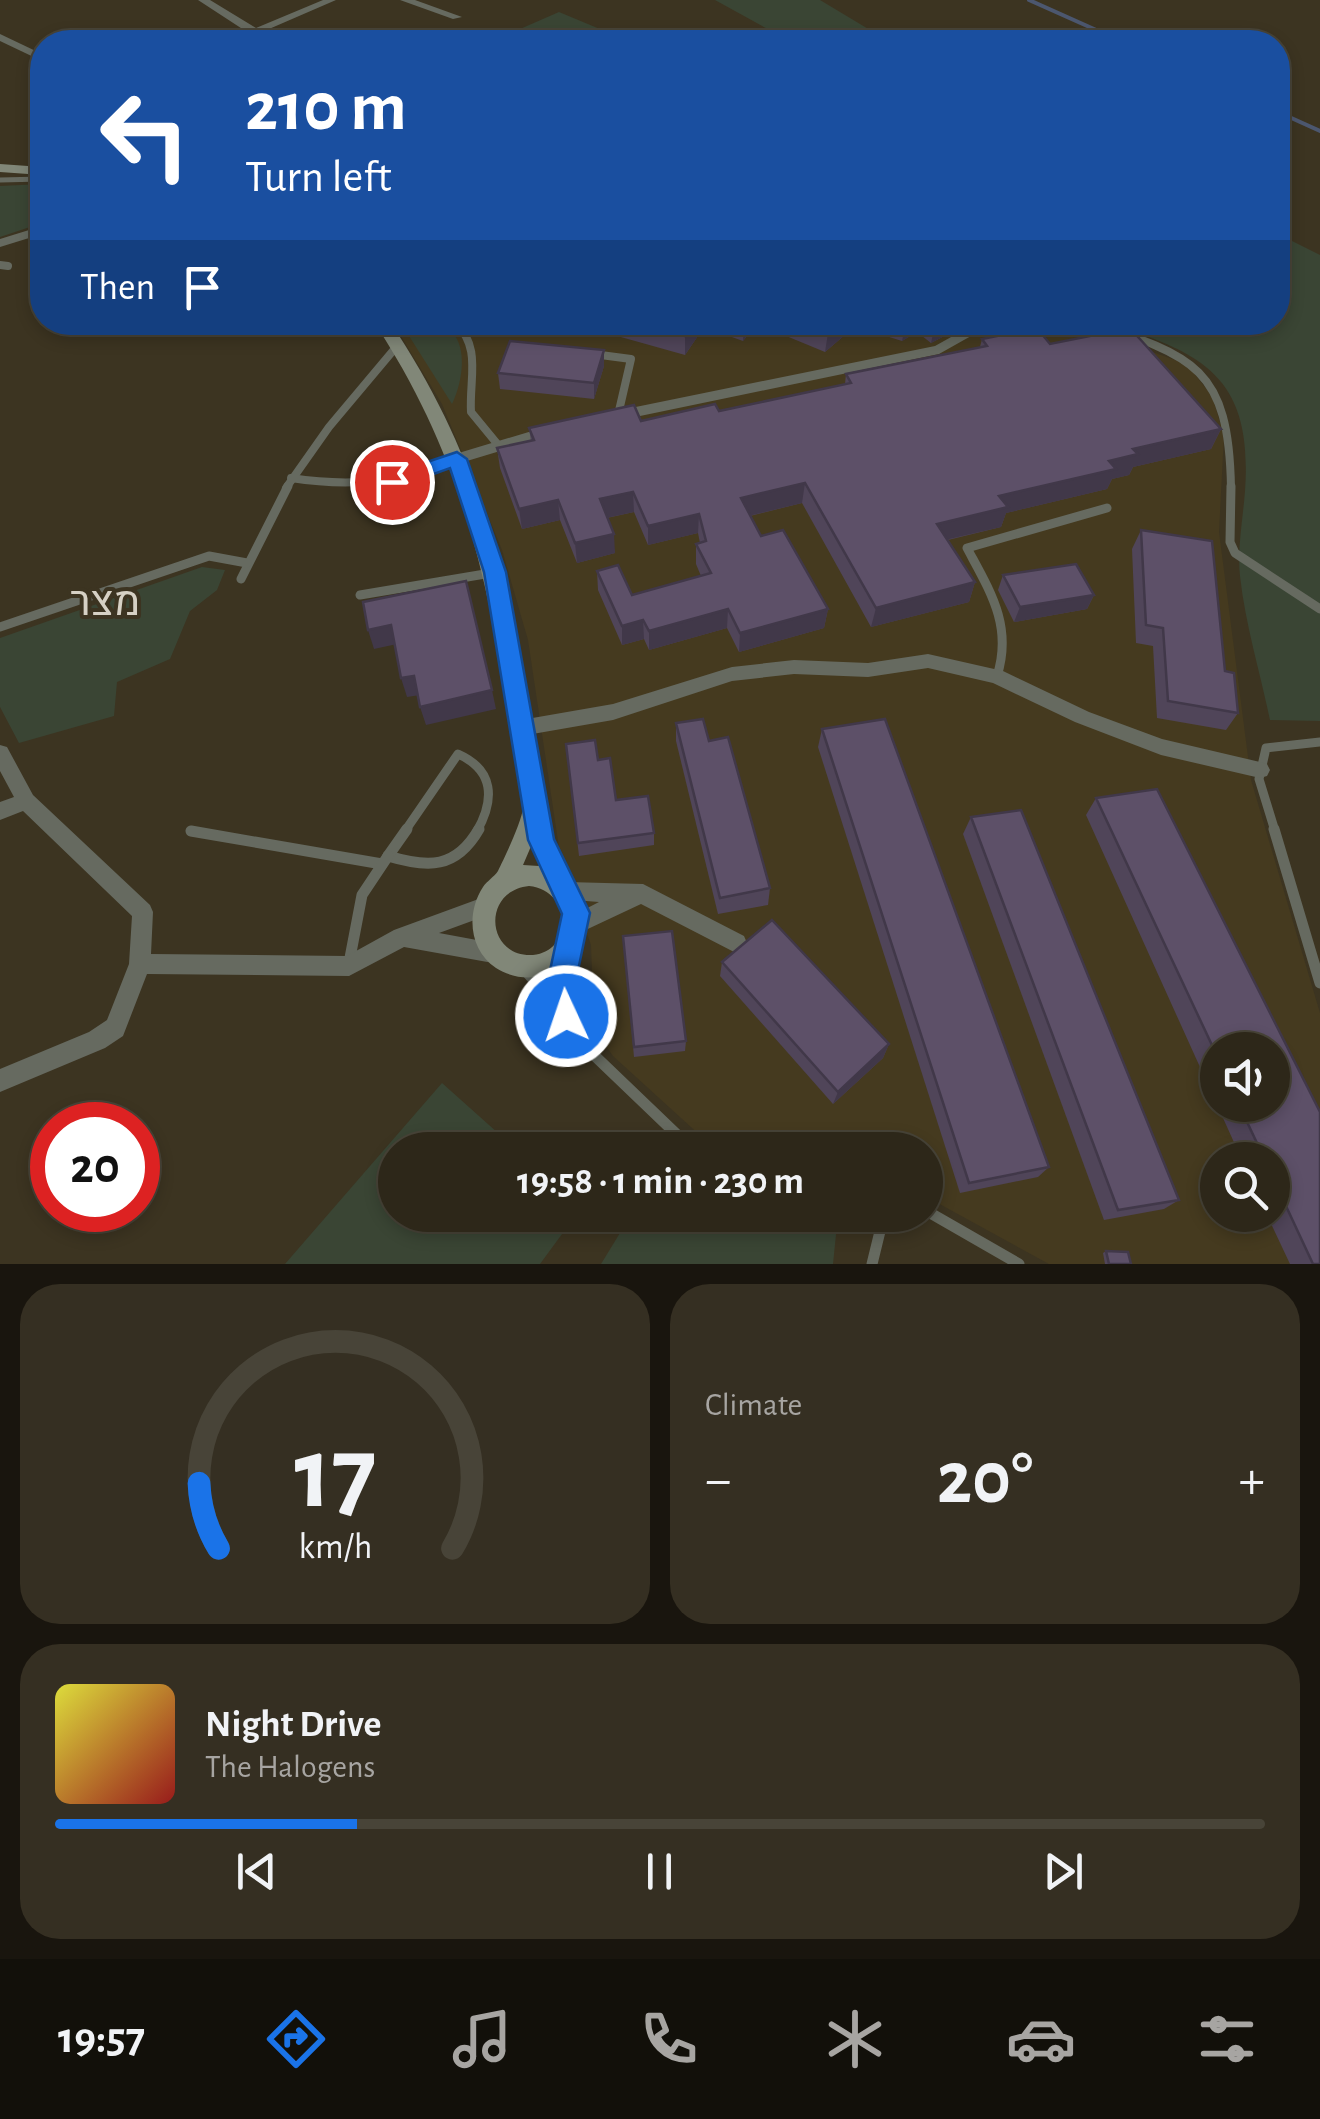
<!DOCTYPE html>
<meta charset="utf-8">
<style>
body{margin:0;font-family:"Alegreya Sans",Heebo,sans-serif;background:#352f22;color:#f1f3f6;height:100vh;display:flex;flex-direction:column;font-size:38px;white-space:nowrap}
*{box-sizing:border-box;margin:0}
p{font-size:32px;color:#a7a5a2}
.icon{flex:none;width:55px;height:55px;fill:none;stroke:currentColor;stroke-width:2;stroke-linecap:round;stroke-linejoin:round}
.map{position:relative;height:1264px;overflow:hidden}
.panel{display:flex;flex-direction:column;gap:20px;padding:20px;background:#19150e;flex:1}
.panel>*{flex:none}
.top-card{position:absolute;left:30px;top:30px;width:1260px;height:305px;border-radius:40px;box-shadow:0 5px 15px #0003,0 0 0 2px #484438;background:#1a4fa0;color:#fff;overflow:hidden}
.controls{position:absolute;left:1200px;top:1032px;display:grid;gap:20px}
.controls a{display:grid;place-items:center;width:90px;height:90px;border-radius:50%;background:#2d2719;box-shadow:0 5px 15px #0003,0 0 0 2px #484438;font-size:50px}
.speed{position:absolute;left:30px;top:1102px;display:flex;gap:20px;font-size:50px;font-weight:700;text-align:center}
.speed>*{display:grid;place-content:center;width:130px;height:130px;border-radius:50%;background:#2d2719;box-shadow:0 5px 15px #0003,0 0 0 2px #484438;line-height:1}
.speed .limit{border:15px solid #d22;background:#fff;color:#111}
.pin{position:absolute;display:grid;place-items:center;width:85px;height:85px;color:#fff;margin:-42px;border:5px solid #fff;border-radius:50%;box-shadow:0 2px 10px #0007}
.me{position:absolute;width:110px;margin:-55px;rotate:357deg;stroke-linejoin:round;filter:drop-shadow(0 0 8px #0008)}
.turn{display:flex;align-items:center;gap:35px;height:210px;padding:0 50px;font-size:45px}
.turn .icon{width:130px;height:130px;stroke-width:2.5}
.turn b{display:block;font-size:70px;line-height:85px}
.then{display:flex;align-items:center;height:95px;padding:0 50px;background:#0003;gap:20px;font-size:38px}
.big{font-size:75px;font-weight:600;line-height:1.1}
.panel .card{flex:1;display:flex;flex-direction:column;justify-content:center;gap:15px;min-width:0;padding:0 35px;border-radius:40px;background:#352f22}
.panel .dial{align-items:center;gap:0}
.dial svg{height:260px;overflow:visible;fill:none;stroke:#484438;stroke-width:7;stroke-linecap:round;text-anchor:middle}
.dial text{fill:#f1f3f6;stroke:none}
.song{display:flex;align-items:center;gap:30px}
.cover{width:120px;height:120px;border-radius:15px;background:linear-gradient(135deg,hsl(60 70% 55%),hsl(0 70% 35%))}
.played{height:10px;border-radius:5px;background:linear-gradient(90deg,#1a73e8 25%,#484438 25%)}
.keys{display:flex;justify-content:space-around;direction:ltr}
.heat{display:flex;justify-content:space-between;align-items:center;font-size:55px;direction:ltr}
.panel .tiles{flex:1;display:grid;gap:20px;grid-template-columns:1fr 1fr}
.card:last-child{grid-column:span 2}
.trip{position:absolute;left:378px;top:1132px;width:565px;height:100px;border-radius:50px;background:#2d2719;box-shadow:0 5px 15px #0003,0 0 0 2px #484438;font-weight:600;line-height:100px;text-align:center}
.dock{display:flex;height:160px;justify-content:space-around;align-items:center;background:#12100a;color:#a7a5a2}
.dock .icon{width:70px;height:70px}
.dock .on{color:#1a73e8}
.dock b{font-size:45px;color:#f1f3f6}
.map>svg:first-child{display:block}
</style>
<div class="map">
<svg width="1320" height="1264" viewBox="0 0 1320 1264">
<rect width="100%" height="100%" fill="#3c3421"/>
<path fill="#453a1f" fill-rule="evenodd" d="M393,323H1070L1178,361L1192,371L1212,396L1224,435L1219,532L1251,780L1320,1013V1264H1049L925,1196V1150H734L703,1138L613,1056L594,1029L591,945L561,861L528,640L502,550L442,404ZM1218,1050H1272V1105H1218ZM1218,1160H1272V1215H1218Z"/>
<g fill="#3a4534">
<polygon points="715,0 820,0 890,42 791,42"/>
<polygon points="559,12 631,42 497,39"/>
<polygon points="42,184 42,223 0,237 0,186"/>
<path d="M1278,234L1320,255V721L1270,720C1260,672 1245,623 1240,576C1237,549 1243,518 1245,491C1253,378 1205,353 1107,323L1278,322Z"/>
<path d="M426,323C471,322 466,375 452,404L404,328Z"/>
<polygon points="202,567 225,570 217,590 190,611 170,659 117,682 114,716 19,743 0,707 0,638"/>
<polygon points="442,1083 517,1150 395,1150 395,1215 576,1215 540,1264 285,1264"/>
<polygon points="631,1215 838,1215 833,1264 601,1264"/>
</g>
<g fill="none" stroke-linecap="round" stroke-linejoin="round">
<g stroke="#4c576f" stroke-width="4">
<polyline points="1029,0 1123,42"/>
<polyline points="1278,112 1320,131"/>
</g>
<polyline stroke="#666a60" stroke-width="5" points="0,180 42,179"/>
<g stroke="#666a60" stroke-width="8">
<polyline points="0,265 8,266"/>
<path d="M455,322C482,348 469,378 471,412L499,446"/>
<path d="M1089,322C1194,356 1229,367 1231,488"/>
<polyline points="593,354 631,359 618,415"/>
<path d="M291,478C349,487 400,483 454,460"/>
<polyline points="286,488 329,427 397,346"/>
</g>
<g stroke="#666a60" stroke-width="9">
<polyline points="1231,486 1230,542 1235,553 1320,609"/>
<polyline points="241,579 288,486"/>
<polyline points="360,595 491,573"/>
<polyline points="0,627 209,556 247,563"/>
<path d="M997,676C1013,626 990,591 967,548L1107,508"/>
<path d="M405,831L458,754C494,770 495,799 477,831"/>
<polyline points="1275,831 1259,779 1266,748 1320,742"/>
</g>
<g stroke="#666a60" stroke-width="11">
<polyline points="1274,829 1320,983"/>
<polyline points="191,831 382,864"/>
<path d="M388,856C428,868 456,869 479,829"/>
<polyline points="388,856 407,829"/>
<polyline points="566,956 562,996 573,1035 693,1150"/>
<polyline points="349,963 362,895 388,856"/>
<polyline points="525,970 564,1014"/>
<polyline points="925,1210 1019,1264"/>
<polyline points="872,1264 884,1215"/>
</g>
<g fill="#666a60" fill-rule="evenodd">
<polygon points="198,0 210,0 256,28 323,0 336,0 239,42 226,42 247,32"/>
<polygon points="400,0 415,0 462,17 453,19"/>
<polygon points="0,34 42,54 42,61 0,41"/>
<polygon points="42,226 42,234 0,247 0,239"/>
<polygon points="978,322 996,322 939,354 616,421 609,416 616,411 935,346"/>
<polygon points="552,425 560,430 557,434 457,464 449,459 452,455"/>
<polygon points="928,654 1003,671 1089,712 1162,739 1260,762 1267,764 1270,770 1267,776 1260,778 1161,755 1075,722 993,683 928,668 868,677 794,674 732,681 613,720 521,736 514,734 512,728 514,722 521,720 613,704 732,667 794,660 868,663"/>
<polygon points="0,745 7,747 33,795 150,905 153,912 151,954 347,956 394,930 484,897 491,900 494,907 491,914 439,933 493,943 501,946 504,953 501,960 493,963 404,947 349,976 147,974 123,1036 105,1048 0,1092 0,1069 89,1032 107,1020 129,964 132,916 23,811 0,820 0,802 14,797 0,771"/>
<polygon points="567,882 643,884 744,936 747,943 744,950 736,953 641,904 575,935 568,932 564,925 568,918 599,902 560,899 557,892 560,885"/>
</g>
<g fill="#818778" fill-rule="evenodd">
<polygon points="0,164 42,167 42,175 0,172"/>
<path d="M374,322H390C471,443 499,547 525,687C533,732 537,777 548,821C552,835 556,850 562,864C570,885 589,902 586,926C582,970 532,991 496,968C469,950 466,913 483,887C487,881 494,877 498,871C504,859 522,821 523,808C524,788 513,741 509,719C487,569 458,450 374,322ZM532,844L538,863L539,866L523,865ZM529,886C572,890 574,951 533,955C486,958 481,891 529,886Z"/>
</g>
</g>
<g fill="#504559" fill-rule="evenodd">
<polygon points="547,322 860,322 825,352 757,324 743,341 704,327 685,355 578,325 573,331"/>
<polygon points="883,322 956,322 954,331 931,343 917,332 902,341 886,336"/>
<polygon points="995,327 1050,344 1221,429 1211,449 1133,467 1129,475 1112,479 1107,489 1006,513 1001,527 948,540 975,582 969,602 871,627 802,503 750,516 761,536 828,609 824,628 739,652 727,628 649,650 644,639 622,645 598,590 597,571 632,595 701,576 696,564 696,544 700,543 698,533 648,545 634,512 607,518 615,553 577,563 560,520 522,529 500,468 497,448 531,441 529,428 641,421 719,411 845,384 846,374 980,347 982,339 993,337"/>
<polygon points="604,366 594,399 500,389 498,373"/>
<polygon points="1141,530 1225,671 1238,713 1226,730 1157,718 1153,646 1136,643 1132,549"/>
<polygon points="1003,575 1094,595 1087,609 1014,622 998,590"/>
<polygon points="676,723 709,741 770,888 768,905 718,914 676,741"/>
<polygon points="822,729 1049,1167 1038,1177 960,1193 818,747"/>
<polygon points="566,744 598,760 616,800 654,833 654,845 579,856"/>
<path d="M1157,789L1320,1112V1264H1290L1267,1215H1272V1160H1242L1086,815L1096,798ZM1218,1050H1272V1105H1218Z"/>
<polygon points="971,817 1179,1200 1164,1209 1104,1220 963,834"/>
<polygon points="623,936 686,1041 685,1051 634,1057"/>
<polygon points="722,962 889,1044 883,1058 833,1104 720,976"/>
<polygon points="1106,1251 1131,1264 1105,1264 1103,1253"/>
</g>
<g fill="#413849">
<polygon points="694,322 704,322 704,327 685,355 685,336"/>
<polygon points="744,322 757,322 743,341"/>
<polygon points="840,322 860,322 825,352 828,333"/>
<polygon points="956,322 954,331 931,343 933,334"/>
<polygon points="919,323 917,332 902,341 904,332"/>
<polygon points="604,350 604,366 594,399 594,383"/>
<polygon points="1221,429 1211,449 1133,467 1129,475 1112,479 1107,489 1006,513 1001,527 932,543 937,524 999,496 1109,461 1133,449"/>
<polygon points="805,483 802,503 740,518 741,498"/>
<polygon points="633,492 634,512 601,519 600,499"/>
<polygon points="558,500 560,520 522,529 519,509"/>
<polygon points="699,514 698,533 648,545 648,526"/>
<polygon points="614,534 615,553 577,563 575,543"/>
<polygon points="975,582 969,602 871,627 876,608"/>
<polygon points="1094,595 1087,609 1014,622 1020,607"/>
<polygon points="728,609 727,628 649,650 649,631"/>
<polygon points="828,609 824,628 739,652 740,633"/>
<polygon points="643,620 644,639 622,645 622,626"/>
<polygon points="391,625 397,644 374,649 368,630"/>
<polygon points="414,676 420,695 407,697 401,678"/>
<polygon points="492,690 496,709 426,725 420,707"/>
<polygon points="889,1044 883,1058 833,1104 838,1092"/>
</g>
<g fill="#5d5068" stroke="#413849" stroke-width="2.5">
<polygon points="638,322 694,322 685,336"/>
<polygon points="802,322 840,322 828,333"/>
<polygon points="887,322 955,322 933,334 919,323 904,332 887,326"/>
<polygon points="1018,322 1032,322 1050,344 1130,328 1221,429 1133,449 1138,454 1109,461 1116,469 999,496 1008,507 937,524 975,582 876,608 805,483 741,498 761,536 783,530 828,609 740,633 728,609 649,631 643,620 622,626 597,571 618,565 632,595 711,573 696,544 706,541 699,514 648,526 633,492 600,499 614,534 575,543 558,500 519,509 497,448 534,440 529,428 634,405 641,421 715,404 719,411 851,383 846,374 987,346 982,339 1002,335 995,327"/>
<polygon points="510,341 604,350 594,383 498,373"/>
<polygon points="1141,530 1212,541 1225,671 1234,673 1238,713 1168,701 1163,628 1146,625"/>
<polygon points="1076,564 1094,595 1020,607 1003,575"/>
<polygon points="466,581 492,690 420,707 414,676 401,678 391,625 368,630 363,602"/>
<polygon points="703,719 709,741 728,737 770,888 720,898 676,723"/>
<polygon points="885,719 1049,1167 969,1183 822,729"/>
<polygon points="595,740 598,760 610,758 616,800 648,796 654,833 578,843 566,744"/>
<polygon points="1157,789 1320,1112 1320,1264 1313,1264 1272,1176 1272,1160 1265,1160 1239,1105 1272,1105 1272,1050 1218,1050 1218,1058 1096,798"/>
<polygon points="1021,810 1179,1200 1118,1210 971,817"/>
<polygon points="772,920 889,1044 838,1092 722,962"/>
<polygon points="672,931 686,1041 634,1047 623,936"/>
<polygon points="1106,1251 1128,1252 1131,1264 1109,1264"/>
</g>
<polygon fill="#1a73e8" stroke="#114b97" stroke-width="2.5" points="457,452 467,459 506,572 554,839 590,913 576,980 580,1016 576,1026 566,1030 556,1026 548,980 562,914 528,840 484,572 450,468 392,489 382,482 385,476"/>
<g text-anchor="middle" stroke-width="8" stroke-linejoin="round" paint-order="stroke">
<g font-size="42" fill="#d6d1c5" stroke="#3c3421">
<text x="105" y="615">מצר</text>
</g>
</g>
</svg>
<div class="controls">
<a><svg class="icon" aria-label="sound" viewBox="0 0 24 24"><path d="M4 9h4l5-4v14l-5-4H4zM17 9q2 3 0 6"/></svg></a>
<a><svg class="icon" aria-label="search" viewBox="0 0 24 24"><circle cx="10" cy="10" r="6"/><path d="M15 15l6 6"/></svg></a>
</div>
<div class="speed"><div class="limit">20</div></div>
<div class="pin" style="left:392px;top:482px;background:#d93025"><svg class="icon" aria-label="arrive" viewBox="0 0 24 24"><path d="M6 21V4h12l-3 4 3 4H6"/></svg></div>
<svg class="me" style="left:566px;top:1016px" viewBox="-20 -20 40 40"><circle r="17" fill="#1a73e8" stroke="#fff" stroke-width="3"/><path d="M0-11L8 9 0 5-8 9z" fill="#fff"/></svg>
<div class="trip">19:58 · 1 min · 230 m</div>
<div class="top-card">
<div class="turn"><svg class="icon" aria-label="left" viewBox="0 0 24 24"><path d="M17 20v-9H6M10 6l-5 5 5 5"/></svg><div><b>210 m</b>Turn left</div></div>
<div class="then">Then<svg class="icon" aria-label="arrive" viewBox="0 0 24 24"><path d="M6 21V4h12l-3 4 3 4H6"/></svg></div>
</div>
</div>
<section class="panel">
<div class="tiles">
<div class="card dial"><svg viewBox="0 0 100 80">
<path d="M14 69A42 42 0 1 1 86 69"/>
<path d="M14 69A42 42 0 0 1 8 49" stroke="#1a73e8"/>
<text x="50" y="56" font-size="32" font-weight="700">17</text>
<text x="50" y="72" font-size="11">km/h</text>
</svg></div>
<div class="card"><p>Climate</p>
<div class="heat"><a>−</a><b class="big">20°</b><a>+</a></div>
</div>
<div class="card">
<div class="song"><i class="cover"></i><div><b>Night Drive</b><p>The Halogens</p></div></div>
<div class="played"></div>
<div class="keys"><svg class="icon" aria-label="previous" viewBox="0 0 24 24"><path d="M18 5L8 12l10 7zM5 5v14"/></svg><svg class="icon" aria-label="pause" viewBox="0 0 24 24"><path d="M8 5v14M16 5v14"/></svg><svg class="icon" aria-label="next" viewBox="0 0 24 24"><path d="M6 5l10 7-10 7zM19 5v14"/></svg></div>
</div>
</div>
</section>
<nav class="dock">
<b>19:57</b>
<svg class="icon on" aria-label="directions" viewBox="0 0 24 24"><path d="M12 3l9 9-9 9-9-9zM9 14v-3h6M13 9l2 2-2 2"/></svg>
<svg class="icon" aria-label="music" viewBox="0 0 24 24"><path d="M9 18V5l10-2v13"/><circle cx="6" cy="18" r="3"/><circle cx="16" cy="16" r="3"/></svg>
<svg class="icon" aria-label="phone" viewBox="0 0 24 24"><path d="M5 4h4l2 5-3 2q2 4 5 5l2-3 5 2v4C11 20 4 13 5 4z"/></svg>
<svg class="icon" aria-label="climate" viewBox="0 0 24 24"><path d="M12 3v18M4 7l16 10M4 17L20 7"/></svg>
<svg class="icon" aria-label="car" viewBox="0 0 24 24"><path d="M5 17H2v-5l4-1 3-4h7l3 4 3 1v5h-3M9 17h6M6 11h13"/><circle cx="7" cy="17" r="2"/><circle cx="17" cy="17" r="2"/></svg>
<svg class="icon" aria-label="filters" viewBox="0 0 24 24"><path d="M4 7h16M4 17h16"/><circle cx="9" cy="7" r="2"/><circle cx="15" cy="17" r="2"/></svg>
</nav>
